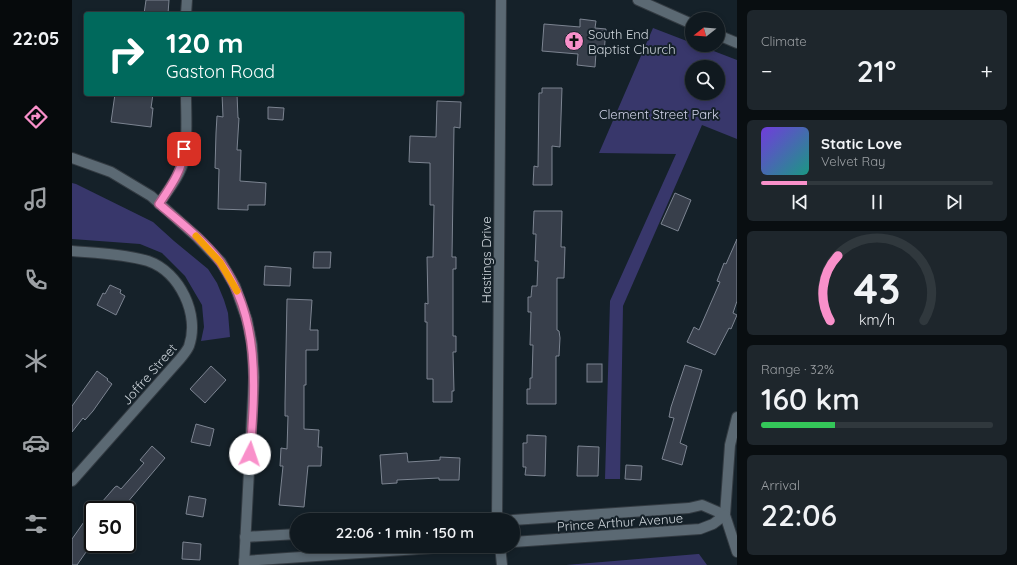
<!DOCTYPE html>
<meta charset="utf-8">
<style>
body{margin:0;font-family:Quicksand,sans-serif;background:#1e262c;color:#f1f3f6;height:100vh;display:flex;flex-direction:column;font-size:15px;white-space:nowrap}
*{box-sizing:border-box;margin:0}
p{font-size:13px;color:#9ca0a4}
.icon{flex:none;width:22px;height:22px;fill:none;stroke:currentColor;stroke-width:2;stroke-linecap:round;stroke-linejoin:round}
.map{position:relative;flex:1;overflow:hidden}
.details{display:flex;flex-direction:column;gap:10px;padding:10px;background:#090e11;width:280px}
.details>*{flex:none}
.guide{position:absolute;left:12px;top:12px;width:380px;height:84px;border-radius:4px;box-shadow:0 2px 6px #0003,0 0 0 1px #30383d;background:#00695c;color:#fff;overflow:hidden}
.needle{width:26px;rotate:253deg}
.buttons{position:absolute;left:613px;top:12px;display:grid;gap:8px}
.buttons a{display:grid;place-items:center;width:40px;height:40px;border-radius:50%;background:#10191f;box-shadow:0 2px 6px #0003,0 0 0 1px #30383d;font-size:20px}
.speed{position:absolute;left:12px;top:501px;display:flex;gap:8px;font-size:20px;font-weight:700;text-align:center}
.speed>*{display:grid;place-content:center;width:52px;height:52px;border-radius:50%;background:#10191f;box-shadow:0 2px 6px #0003,0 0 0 1px #30383d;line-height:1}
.speed .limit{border:2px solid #111;border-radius:6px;background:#fff;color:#111}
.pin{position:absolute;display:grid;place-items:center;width:34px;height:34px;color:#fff;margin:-17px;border-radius:8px;box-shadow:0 2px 6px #0006}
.me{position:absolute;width:44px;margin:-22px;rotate:4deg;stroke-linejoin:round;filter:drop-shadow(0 0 3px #0008)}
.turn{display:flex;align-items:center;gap:14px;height:84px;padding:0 16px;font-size:18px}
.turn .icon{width:52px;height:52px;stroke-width:2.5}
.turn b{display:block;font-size:28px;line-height:34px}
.big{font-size:30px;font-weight:600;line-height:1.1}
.details .card{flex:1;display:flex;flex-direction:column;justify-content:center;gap:6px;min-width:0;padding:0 14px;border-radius:6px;background:#1e262c}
.details .dial{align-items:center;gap:0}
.dial svg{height:104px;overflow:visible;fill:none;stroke:#30383d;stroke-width:7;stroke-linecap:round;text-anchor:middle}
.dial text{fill:#f1f3f6;stroke:none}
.song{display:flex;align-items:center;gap:12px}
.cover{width:48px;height:48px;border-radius:6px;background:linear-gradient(135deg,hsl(260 70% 55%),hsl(170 70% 35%))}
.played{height:4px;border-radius:2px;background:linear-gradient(90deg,#f990ca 20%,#30383d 20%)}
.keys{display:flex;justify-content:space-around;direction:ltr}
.heat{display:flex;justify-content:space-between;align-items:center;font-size:22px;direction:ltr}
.charge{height:6px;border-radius:3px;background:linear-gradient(90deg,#34c759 32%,#30383d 0)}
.trip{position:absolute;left:218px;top:513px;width:230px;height:40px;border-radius:20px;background:#10191f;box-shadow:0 2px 6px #0003,0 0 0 1px #30383d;font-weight:600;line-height:40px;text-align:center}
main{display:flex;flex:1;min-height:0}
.tab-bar{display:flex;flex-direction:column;width:72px;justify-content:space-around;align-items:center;background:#060a0c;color:#9ca0a4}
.tab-bar .icon{width:28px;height:28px}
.tab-bar .current{color:#f990ca}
.tab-bar b{font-size:18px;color:#f1f3f6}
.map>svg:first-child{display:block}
</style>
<main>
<nav class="tab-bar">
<b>22:05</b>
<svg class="icon current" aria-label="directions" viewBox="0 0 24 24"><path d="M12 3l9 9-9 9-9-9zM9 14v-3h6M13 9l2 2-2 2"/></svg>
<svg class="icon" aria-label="music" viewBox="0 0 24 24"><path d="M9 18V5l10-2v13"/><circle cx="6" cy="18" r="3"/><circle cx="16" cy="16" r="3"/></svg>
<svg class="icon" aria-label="phone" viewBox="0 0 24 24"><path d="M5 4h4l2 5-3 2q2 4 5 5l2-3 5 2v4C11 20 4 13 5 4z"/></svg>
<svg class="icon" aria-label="climate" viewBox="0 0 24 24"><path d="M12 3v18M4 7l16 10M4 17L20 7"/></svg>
<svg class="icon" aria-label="car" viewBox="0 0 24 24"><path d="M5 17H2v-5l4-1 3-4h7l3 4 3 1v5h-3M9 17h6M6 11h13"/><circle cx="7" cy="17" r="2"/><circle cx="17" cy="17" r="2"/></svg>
<svg class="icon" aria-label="filters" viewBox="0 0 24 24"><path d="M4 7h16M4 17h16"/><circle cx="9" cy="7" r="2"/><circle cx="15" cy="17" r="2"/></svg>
</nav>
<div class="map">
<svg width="665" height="565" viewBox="0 0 665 565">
<rect width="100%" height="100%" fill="#152129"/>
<g fill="#38376b" fill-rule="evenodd">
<path d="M581,28L620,43V45H626L665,60V139L630,125L551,306L548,479H533L538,301L604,154L527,153ZM620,67H646V93H620Z"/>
<polygon points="0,183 4,184 81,222 102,241 136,269 145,283 152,300 156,313 158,337 129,341 132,327 130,305 113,276 90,253 68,244 0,239"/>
<polygon points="627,554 635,565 494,565 626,554"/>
</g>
<g fill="#383f4b" stroke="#7c8491">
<polygon points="74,0 97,0 96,14 72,14"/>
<polygon points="508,19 524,21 523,28 534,29 532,53 524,52 523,67 505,65 506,54 470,51 472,24 508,27"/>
<polygon points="470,88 490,88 488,147 480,146 480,185 461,185 462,166 466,167 467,93 470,93"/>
<polygon points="43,94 81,94 79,108 81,108 79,127 39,122"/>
<polygon points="150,94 165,94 166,118 167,118 165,150 169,150 168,181 194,183 193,205 176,205 176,210 146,209 147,169 143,168 144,133 145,116 151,117"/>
<polygon points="365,101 389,102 388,128 382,127 380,257 384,257 384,269 381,269 381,336 384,336 384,352 381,352 382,391 380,391 380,402 361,402 361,379 355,379 355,322 353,322 353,303 356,304 355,257 361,257 362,205 358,205 358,163 337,162 338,136 364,137"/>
<polygon points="196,107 212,108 211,120 196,119"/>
<polygon points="603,193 619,200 606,231 589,224"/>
<polygon points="462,211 490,211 489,247 493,247 492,278 485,278 485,330 487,331 488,338 487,356 484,356 484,404 455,404 455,389 458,389 458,378 460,378 461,345 458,345 459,312 456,312 456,297 459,297 460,286 465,286 466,261 463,261 464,234 461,234"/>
<polygon points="665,239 665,301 661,313 665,315 659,329 657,328 643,355 615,342 622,327 627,330 648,282 645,281 652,263 654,264"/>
<polygon points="242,252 259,252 258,268 241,268"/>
<polygon points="193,266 219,268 218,286 192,285"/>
<polygon points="38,285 49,290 48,293 53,296 44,315 25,305 31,293 33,294"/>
<polygon points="215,299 240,300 238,330 246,330 246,350 234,350 234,385 232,385 232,429 247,430 246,447 250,447 249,466 236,466 232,507 207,505 211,466 208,466 209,448 215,449 216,416 213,416 213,403"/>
<rect x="515" y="364" width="15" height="18"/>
<polygon points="613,365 630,370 608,443 615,446 610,465 590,459 602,418 597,417 599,407"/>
<polygon points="139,366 154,380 133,403 118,389"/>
<polygon points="25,371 36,379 35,380 40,384 21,411 13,420 11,418 0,432 0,406"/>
<polygon points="124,424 142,429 138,446 119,442"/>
<polygon points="455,435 474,436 473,476 453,475 454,467 451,467 451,443 455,443"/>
<polygon points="80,446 93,458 49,510 23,510 43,487 45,486 49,489 72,463 68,460"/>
<polygon points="506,446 527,447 526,476 505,476"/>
<polygon points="335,453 336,462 368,460 368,457 388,458 387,480 367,480 367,478 325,480 325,483 310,484 308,455"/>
<polygon points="554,465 570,466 569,480 553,479"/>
<polygon points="117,496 134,499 131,517 114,514"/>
<polygon points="21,509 21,542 5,565 0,565 0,539"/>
<polygon points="111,542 129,544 128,560 110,559"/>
</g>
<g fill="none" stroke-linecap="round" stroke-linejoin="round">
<defs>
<g id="minor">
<polyline points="566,0 620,24"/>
<polyline points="114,14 115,0"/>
<polyline points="646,35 665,43"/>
<path d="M87,204C96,190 108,176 112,160C116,139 114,115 114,94"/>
<path d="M0,251C24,253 53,254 76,261C108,272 128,315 117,346C115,351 111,355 108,359L0,481"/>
<polyline points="653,515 658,445 665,417"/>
<polyline points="425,520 429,0"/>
<polyline points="428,546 430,565"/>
</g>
<g id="tertiary">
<polyline points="441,520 617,508 630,505 653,515 665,552"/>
<polyline points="173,537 225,534"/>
<polyline points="441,542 628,529 641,524 653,515"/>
<polyline points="172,561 390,546"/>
</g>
<polyline id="secondary" points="0,158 39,172 79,196 125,237 149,262 163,286 175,320 180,345 182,377 172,565"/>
</defs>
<use href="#minor" stroke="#333b42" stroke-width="12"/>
<use href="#tertiary" stroke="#333b42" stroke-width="12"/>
<use href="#secondary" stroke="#333b42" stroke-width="12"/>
<use href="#minor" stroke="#5b6973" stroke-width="10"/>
<use href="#tertiary" stroke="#5b6973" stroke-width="10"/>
<use href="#secondary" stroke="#5b6973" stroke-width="10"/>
</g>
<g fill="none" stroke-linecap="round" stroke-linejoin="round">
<defs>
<path id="route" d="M112,149C111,170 99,186 87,204C107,221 134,242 149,263C189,319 183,389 178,454"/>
</defs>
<use href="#route" stroke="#a25e83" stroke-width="10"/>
<use href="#route" stroke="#f990ca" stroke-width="7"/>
<polyline stroke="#f59e0b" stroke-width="7" points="124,236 148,262 165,291"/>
</g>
<defs>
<symbol id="church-disc" viewBox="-11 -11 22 22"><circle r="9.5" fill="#f990ca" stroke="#152129"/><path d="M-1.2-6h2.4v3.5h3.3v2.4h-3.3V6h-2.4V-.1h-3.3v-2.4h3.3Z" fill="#111"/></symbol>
</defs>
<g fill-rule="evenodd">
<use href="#church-disc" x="491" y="30" width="22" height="22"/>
</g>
<g text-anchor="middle" stroke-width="4" stroke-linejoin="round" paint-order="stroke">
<g font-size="13" fill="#cfd6dc" stroke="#152129" text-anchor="start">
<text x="516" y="39">South End<tspan x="516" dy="15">Baptist Church</tspan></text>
</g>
<g font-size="13" fill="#d4d6ec" stroke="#152129">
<text x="587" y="119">Clement Street Park</text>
</g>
<g font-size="13" fill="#cfd6dc" stroke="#152129">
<text transform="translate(414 260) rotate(-90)" y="5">Hastings Drive</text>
<text transform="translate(77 374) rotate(-49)" y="5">Joffre Street</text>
<text transform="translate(548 522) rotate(-4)" y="5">Prince Arthur Avenue</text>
</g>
</g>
</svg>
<div class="buttons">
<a><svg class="needle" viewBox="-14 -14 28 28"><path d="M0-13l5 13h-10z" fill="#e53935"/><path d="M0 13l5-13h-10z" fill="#9ca0a4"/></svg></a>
<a><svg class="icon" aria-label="search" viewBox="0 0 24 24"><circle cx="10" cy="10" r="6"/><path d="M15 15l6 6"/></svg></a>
</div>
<div class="speed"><div class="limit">50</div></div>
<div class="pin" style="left:112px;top:149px;background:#d93025"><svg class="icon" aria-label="arrive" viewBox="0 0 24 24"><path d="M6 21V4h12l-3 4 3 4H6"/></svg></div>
<svg class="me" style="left:178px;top:454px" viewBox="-20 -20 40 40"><circle r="19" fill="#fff"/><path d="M0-13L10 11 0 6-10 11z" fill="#f990ca"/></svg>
<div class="trip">22:06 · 1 min · 150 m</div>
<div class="guide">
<div class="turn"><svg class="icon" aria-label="right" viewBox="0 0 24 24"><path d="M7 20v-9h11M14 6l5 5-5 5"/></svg><div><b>120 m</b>Gaston Road</div></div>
</div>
</div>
<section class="details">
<div class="card"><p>Climate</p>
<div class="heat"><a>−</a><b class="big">21°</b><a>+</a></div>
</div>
<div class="card">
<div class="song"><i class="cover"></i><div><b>Static Love</b><p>Velvet Ray</p></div></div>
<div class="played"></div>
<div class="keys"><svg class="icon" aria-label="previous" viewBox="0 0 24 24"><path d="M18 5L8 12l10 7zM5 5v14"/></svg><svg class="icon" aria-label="pause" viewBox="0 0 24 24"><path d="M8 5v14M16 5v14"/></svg><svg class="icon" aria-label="next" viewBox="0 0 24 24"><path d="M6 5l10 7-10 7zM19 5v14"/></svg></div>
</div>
<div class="card dial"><svg viewBox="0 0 100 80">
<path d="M14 69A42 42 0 1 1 86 69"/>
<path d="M14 69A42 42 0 0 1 20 19" stroke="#f990ca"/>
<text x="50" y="56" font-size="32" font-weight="700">43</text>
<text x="50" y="72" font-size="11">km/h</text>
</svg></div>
<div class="card"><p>Range · 32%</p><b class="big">160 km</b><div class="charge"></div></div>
<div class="card"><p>Arrival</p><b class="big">22:06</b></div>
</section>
</main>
